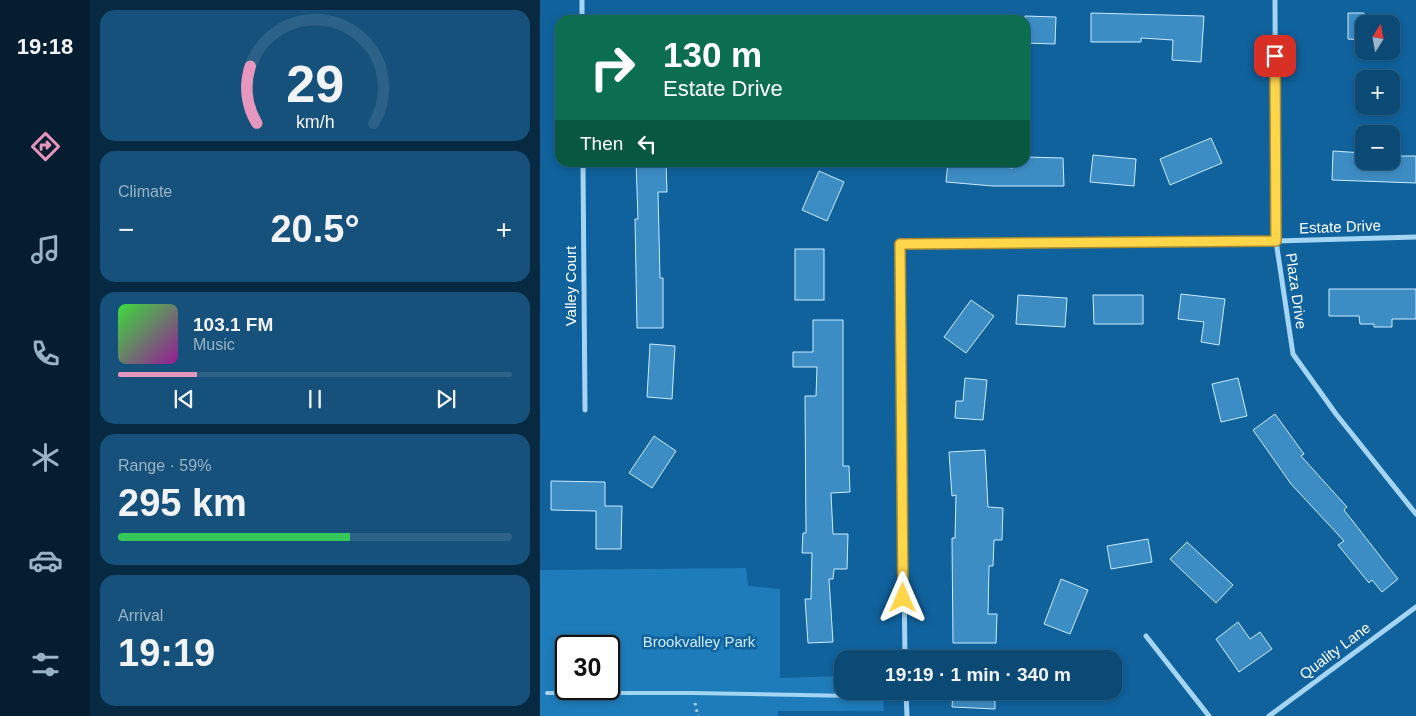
<!DOCTYPE html>
<meta charset="utf-8">
<style>
body{margin:0;font-family:Arial,sans-serif;background:#15517b;color:#f1f3f6;height:100vh;display:flex;flex-direction:column;font-size:19px;white-space:nowrap}
*{box-sizing:border-box;margin:0}
p{font-size:16px;color:#9ab3c5}
.icon{flex:none;width:28px;height:28px;fill:none;stroke:currentColor;stroke-width:2;stroke-linecap:round;stroke-linejoin:round}
.map{position:relative;flex:1;overflow:hidden}
.drawer{display:flex;flex-direction:column;gap:10px;padding:10px;background:#072941;width:450px}
.drawer>*{flex:none}
.hud{position:absolute;left:15px;top:15px;width:475px;height:152px;border-radius:15px;box-shadow:0 2px 8px #0003,0 0 0 1px #2c6288;background:#0b6e4f;color:#fff;overflow:hidden}
.needle{width:32px;rotate:11deg}
.controls{position:absolute;left:815px;top:15px;display:grid;gap:10px}
.controls a{display:grid;place-items:center;width:45px;height:45px;border-radius:10px;background:#0c4a76;box-shadow:0 2px 8px #0003,0 0 0 1px #2c6288;font-size:25px}
.speed{position:absolute;left:15px;top:635px;display:flex;gap:10px;font-size:25px;font-weight:700;text-align:center}
.speed>*{display:grid;place-content:center;width:65px;height:65px;border-radius:50%;background:#0c4a76;box-shadow:0 2px 8px #0003,0 0 0 1px #2c6288;line-height:1}
.speed .limit{border:2px solid #111;border-radius:8px;background:#fff;color:#111}
.pin{position:absolute;display:grid;place-items:center;width:42px;height:42px;color:#fff;margin:-21px;border-radius:10px;box-shadow:0 2px 8px #0006}
.me{position:absolute;width:55px;margin:-28px;rotate:0deg;stroke-linejoin:round;filter:drop-shadow(0 0 4px #0008)}
.turn{display:flex;align-items:center;gap:18px;height:105px;padding:0 25px;font-size:22px}
.turn .icon{width:65px;height:65px;stroke-width:2.5}
.turn b{display:block;font-size:35px;line-height:42px}
.then{display:flex;align-items:center;height:48px;padding:0 25px;background:#0003;gap:10px;font-size:19px}
.big{font-size:38px;font-weight:700;line-height:1.1}
.drawer .widget{flex:1;display:flex;flex-direction:column;justify-content:center;gap:8px;min-width:0;padding:0 18px;border-radius:15px;background:#15517b}
.drawer .dial{align-items:center;gap:0}
.dial svg{height:130px;overflow:visible;fill:none;stroke:#2c6288;stroke-width:7;stroke-linecap:round;text-anchor:middle}
.dial text{fill:#f1f3f6;stroke:none}
.song{display:flex;align-items:center;gap:15px}
.cover{width:60px;height:60px;border-radius:8px;background:linear-gradient(135deg,hsl(120 70% 55%),hsl(300 70% 35%))}
.played{height:5px;border-radius:2px;background:linear-gradient(90deg,#e797bd 20%,#2c6288 20%)}
.keys{display:flex;justify-content:space-around;direction:ltr}
.heat{display:flex;justify-content:space-between;align-items:center;font-size:28px;direction:ltr}
.charge{height:8px;border-radius:4px;background:linear-gradient(90deg,#34c759 59%,#2c6288 0)}
.trip{position:absolute;left:294px;top:650px;width:288px;height:50px;border-radius:15px;background:#0c4a76;box-shadow:0 2px 8px #0003,0 0 0 1px #2c6288;font-weight:700;line-height:50px;text-align:center}
main{display:flex;flex:1;min-height:0}
.menu{display:flex;flex-direction:column;width:90px;justify-content:space-around;align-items:center;background:#051e2f;color:#9ab3c5}
.menu .icon{width:35px;height:35px}
.menu .on{color:#e797bd}
.menu b{font-size:22px;color:#f1f3f6}
.map>svg:first-child{display:block}
</style>
<main>
<nav class="menu">
<b>19:18</b>
<svg class="icon on" aria-label="directions" viewBox="0 0 24 24"><path d="M12 3l9 9-9 9-9-9zM9 14v-3h6M13 9l2 2-2 2"/></svg>
<svg class="icon" aria-label="music" viewBox="0 0 24 24"><path d="M9 18V5l10-2v13"/><circle cx="6" cy="18" r="3"/><circle cx="16" cy="16" r="3"/></svg>
<svg class="icon" aria-label="phone" viewBox="0 0 24 24"><path d="M5 4h4l2 5-3 2q2 4 5 5l2-3 5 2v4C11 20 4 13 5 4z"/></svg>
<svg class="icon" aria-label="climate" viewBox="0 0 24 24"><path d="M12 3v18M4 7l16 10M4 17L20 7"/></svg>
<svg class="icon" aria-label="car" viewBox="0 0 24 24"><path d="M5 17H2v-5l4-1 3-4h7l3 4 3 1v5h-3M9 17h6M6 11h13"/><circle cx="7" cy="17" r="2"/><circle cx="17" cy="17" r="2"/></svg>
<svg class="icon" aria-label="filters" viewBox="0 0 24 24"><path d="M4 7h16M4 17h16"/><circle cx="9" cy="7" r="2"/><circle cx="15" cy="17" r="2"/></svg>
</nav>
<section class="drawer">
<div class="widget dial"><svg viewBox="0 0 100 80">
<path d="M14 69A42 42 0 1 1 86 69"/>
<path d="M14 69A42 42 0 0 1 10 34" stroke="#e797bd"/>
<text x="50" y="56" font-size="32" font-weight="700">29</text>
<text x="50" y="72" font-size="11">km/h</text>
</svg></div>
<div class="widget"><p>Climate</p>
<div class="heat"><a>−</a><b class="big">20.5°</b><a>+</a></div>
</div>
<div class="widget">
<div class="song"><i class="cover"></i><div><b>103.1 FM</b><p>Music</p></div></div>
<div class="played"></div>
<div class="keys"><svg class="icon" aria-label="previous" viewBox="0 0 24 24"><path d="M18 5L8 12l10 7zM5 5v14"/></svg><svg class="icon" aria-label="pause" viewBox="0 0 24 24"><path d="M8 5v14M16 5v14"/></svg><svg class="icon" aria-label="next" viewBox="0 0 24 24"><path d="M6 5l10 7-10 7zM19 5v14"/></svg></div>
</div>
<div class="widget"><p>Range · 59%</p><b class="big">295 km</b><div class="charge"></div></div>
<div class="widget"><p>Arrival</p><b class="big">19:19</b></div>
</section>
<div class="map">
<svg width="876" height="716" viewBox="0 0 876 716">
<rect width="100%" height="100%" fill="#10629d"/>
<path fill="#1e7cba" fill-rule="evenodd" d="M206,568L208,586L240,589V678L302,676V691H343L344,711H238V716H0V570ZM26,646H69V689H26Z"/>
<g fill="#3d8dc5" stroke="#cdebfe">
<polygon points="551,13 664,16 661,62 632,60 633,40 601,38 601,42 551,42"/>
<polygon points="808,13 824,13 824,40 808,39"/>
<polygon points="485,16 516,17 515,44 485,43"/>
<polygon points="671,138 682,163 630,185 620,159"/>
<polygon points="793,151 824,153 824,161 858,161 858,156 876,156 876,183 792,180"/>
<polygon points="553,155 596,159 594,186 550,182"/>
<polygon points="485,157 523,158 524,186 453,186 406,182 408,162 473,168 473,162 485,162"/>
<polygon points="96,162 126,162 127,192 118,192 120,278 123,278 123,328 97,328 95,219 98,219"/>
<polygon points="279,171 304,182 287,221 262,210"/>
<rect x="255" y="249" width="29" height="51"/>
<polygon points="789,289 876,289 876,319 852,319 852,327 834,327 834,324 820,324 819,316 789,316"/>
<polygon points="641,294 685,299 679,345 661,342 664,322 638,319"/>
<polygon points="478,295 527,298 525,327 476,324"/>
<polygon points="553,295 603,295 603,324 554,324"/>
<polygon points="431,300 454,316 426,353 404,337"/>
<polygon points="273,320 303,320 303,466 309,466 310,492 291,493 293,534 308,534 307,569 294,569 293,579 289,579 293,642 268,643 265,599 271,599 272,553 262,553 263,533 266,533 265,396 276,396 277,367 253,367 253,352 273,352"/>
<polygon points="110,344 135,346 132,399 107,397"/>
<polygon points="425,378 447,380 443,420 415,418 416,401 423,401"/>
<polygon points="698,378 707,416 681,422 672,384"/>
<polygon points="735,414 764,454 761,456 807,507 804,510 858,579 842,592 832,580 829,583 798,545 804,541 751,484 713,430"/>
<polygon points="114,436 136,451 112,488 89,473"/>
<polygon points="445,450 448,507 463,508 462,540 454,540 453,566 449,566 448,614 457,614 456,643 413,643 412,538 415,538 416,495 412,496 409,452"/>
<polygon points="11,481 65,482 65,506 82,506 81,549 56,549 56,511 11,510"/>
<polygon points="608,539 612,562 571,569 567,546"/>
<polygon points="647,542 693,585 676,603 630,559"/>
<polygon points="521,579 548,590 530,634 504,624"/>
<polygon points="698,622 710,639 720,632 732,649 699,672 676,639"/>
<polygon points="413,691 455,691 455,709 412,707"/>
</g>
<g fill="none" stroke-linecap="round" stroke-linejoin="round">
<polyline stroke="#a4d5f5" stroke-width="3" stroke-dasharray="2.5 4" stroke-linecap="butt" points="155,703 158,716"/>
<polyline stroke="#a4d5f5" stroke-width="4" points="7,693 152,693 366,697"/>
<g stroke="#a4d5f5" stroke-width="5">
<polyline points="42,0 42,20"/>
<polyline points="735,0 736,241 753,354 796,414 876,514"/>
<polyline points="43,162 45,410"/>
<polyline points="606,636 669,716"/>
<polyline points="365,659 360,244 736,241 876,237"/>
<polyline points="366,691 367,716"/>
<polyline points="729,716 876,607"/>
</g>
</g>
<g fill="none" stroke-linecap="round" stroke-linejoin="round">
<defs>
<polyline id="route" points="363,598 360,244 736,241 735,56"/>
</defs>
<use href="#route" stroke="#a68a30" stroke-width="12"/>
<use href="#route" stroke="#ffd54a" stroke-width="9"/>
</g>
<g text-anchor="middle" stroke-width="5" stroke-linejoin="round" paint-order="stroke">
<g font-size="15" fill="#fff" stroke="#10629d">
<text transform="translate(800 227) rotate(-2)" y="5">Estate Drive</text>
<text transform="translate(31 286) rotate(-90)" y="5">Valley Court</text>
<text transform="translate(756 291) rotate(82)" y="5">Plaza Drive</text>
<text transform="translate(795 651) rotate(-37)" y="5">Quality Lane</text>
</g>
<g font-size="15" fill="#cdebfe" stroke="#10629d">
<text x="159" y="647">Brookvalley Park</text>
</g>
</g>
</svg>
<div class="controls">
<a><svg class="needle" viewBox="-14 -14 28 28"><path d="M0-13l5 13h-10z" fill="#e53935"/><path d="M0 13l5-13h-10z" fill="#9ab3c5"/></svg></a>
<a>+</a>
<a>−</a>
</div>
<div class="speed"><div class="limit">30</div></div>
<div class="pin" style="left:735px;top:56px;background:#d93025"><svg class="icon" aria-label="arrive" viewBox="0 0 24 24"><path d="M6 21V4h12l-3 4 3 4H6"/></svg></div>
<svg class="me" style="left:363px;top:598px" viewBox="-20 -20 40 40"><path d="M0-17L14 15 0 8-14 15z" fill="#ffd54a" stroke="#fff" stroke-width="4"/></svg>
<div class="trip">19:19 · 1 min · 340 m</div>
<div class="hud">
<div class="turn"><svg class="icon" aria-label="right" viewBox="0 0 24 24"><path d="M7 20v-9h11M14 6l5 5-5 5"/></svg><div><b>130 m</b>Estate Drive</div></div>
<div class="then">Then<svg class="icon" aria-label="left" viewBox="0 0 24 24"><path d="M17 20v-9H6M10 6l-5 5 5 5"/></svg></div>
</div>
</div>
</main>
